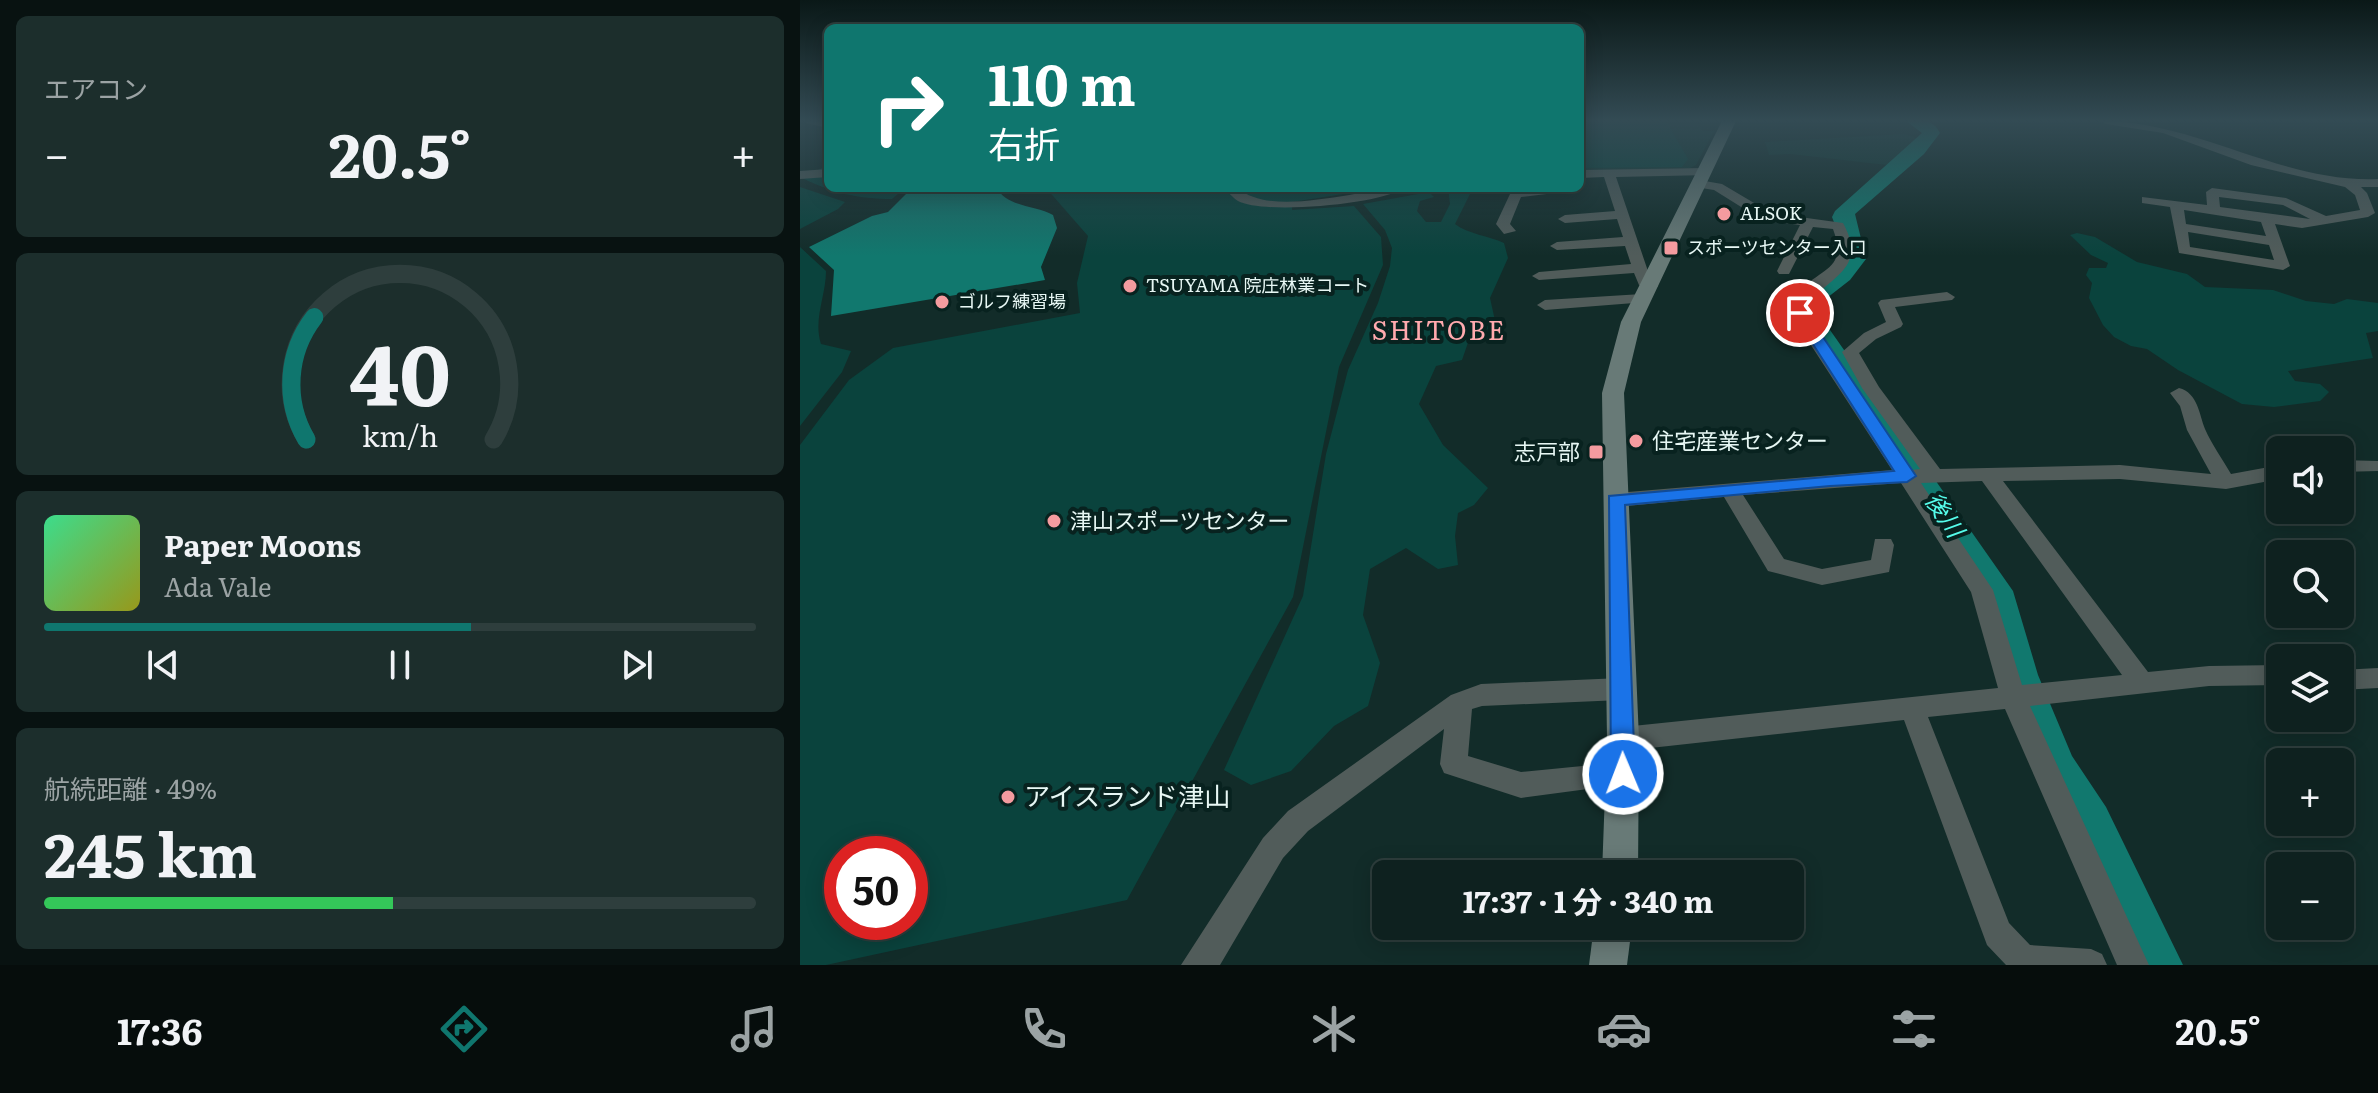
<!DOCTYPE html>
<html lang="ja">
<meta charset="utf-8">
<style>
body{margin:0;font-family:Literata,"Noto Sans JP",serif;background:#1c2e2c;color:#f1f3f6;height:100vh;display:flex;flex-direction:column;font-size:30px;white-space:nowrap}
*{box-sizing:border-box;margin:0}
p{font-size:26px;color:#9ba3a4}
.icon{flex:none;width:44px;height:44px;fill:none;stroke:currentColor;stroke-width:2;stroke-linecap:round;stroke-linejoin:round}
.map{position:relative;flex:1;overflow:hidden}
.details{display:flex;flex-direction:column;gap:16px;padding:16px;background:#081211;width:800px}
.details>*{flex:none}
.hud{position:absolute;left:24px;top:24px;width:760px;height:168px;border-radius:12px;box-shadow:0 4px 20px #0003,0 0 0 2px #2e3e3d;background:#0f766e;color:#fff;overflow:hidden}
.controls{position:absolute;left:1466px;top:436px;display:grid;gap:16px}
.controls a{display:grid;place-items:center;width:88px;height:88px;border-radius:12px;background:#0e211f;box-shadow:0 4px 20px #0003,0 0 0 2px #2e3e3d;font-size:40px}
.speed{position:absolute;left:24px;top:836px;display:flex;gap:16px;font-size:40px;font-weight:700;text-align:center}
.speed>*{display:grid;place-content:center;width:104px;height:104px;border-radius:50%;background:#0e211f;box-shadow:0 4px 20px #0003,0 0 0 2px #2e3e3d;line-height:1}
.speed .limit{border:12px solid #d22;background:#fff;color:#111}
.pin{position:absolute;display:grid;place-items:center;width:68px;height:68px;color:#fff;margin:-34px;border:4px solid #fff;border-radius:50%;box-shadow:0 2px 8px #0007}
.me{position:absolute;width:88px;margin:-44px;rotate:359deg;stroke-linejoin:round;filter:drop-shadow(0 0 6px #0008)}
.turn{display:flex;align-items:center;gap:28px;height:168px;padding:0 32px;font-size:36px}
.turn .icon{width:104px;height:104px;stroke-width:2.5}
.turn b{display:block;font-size:56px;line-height:68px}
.big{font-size:60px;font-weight:700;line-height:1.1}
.details .tile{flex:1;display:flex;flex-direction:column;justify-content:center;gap:12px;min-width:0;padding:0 28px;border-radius:12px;background:#1c2e2c}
.details .dial{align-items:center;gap:0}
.dial svg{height:208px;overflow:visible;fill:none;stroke:#2e3e3d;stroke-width:7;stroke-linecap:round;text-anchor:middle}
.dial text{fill:#f1f3f6;stroke:none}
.song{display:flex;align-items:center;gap:24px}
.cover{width:96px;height:96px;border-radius:12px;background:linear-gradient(135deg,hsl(150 70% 55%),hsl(60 70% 35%))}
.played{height:8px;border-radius:4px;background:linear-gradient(90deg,#0f766e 60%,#2e3e3d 60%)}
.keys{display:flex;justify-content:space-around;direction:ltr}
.heat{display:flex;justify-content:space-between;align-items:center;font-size:44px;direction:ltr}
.charge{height:12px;border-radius:6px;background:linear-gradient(90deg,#34c759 49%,#2e3e3d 0)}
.trip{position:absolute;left:572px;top:860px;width:432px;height:80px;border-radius:12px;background:#0e211f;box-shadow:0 4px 20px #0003,0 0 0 2px #2e3e3d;font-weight:700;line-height:80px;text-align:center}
.menu{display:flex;height:128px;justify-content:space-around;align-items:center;background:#060d0c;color:#9ba3a4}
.menu .icon{width:56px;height:56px}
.menu .active{color:#0f766e}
.menu b{font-size:36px;color:#f1f3f6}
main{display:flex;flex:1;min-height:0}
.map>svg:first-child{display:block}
</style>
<main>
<section class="details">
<div class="tile"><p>エアコン</p>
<div class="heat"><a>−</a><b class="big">20.5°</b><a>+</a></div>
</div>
<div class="tile dial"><svg viewBox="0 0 100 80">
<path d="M14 69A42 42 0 1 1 86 69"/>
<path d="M14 69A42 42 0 0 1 17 22" stroke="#0f766e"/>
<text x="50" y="56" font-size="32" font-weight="700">40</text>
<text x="50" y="72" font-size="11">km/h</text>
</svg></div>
<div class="tile">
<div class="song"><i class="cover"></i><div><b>Paper Moons</b><p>Ada Vale</p></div></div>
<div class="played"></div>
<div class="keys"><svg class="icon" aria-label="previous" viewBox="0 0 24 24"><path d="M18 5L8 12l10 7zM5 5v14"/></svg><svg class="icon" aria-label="pause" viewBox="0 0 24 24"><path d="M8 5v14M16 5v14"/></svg><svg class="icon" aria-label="next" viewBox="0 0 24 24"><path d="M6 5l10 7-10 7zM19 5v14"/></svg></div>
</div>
<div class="tile"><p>航続距離 · 49%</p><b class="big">245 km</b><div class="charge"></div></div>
</section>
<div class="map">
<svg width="1578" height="965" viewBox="0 0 1578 965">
<rect width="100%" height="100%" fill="#122c29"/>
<g fill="#123833">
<polygon points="780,121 896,121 903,131 914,131 896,165 890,168 780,171"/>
<polygon points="1104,134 1120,139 1087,165 990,154 969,155 965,142"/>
</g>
<g fill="#0a433d" fill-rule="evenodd">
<polygon points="780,121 866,121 888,159 882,167 780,168"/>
<path d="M28,165V188H105L92,199C58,199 33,193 2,178Z"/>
<polygon points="0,187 45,202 38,209 0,229"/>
<path d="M246,188L575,189L492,202V210L554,206L581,237L583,265L539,367L493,597L327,900L26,965H0V445L49,380L93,348L280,313L277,283L288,236ZM42,854H110V922H42Z"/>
<path d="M648,188H673L655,224C668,234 689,236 704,243L708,258L690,298L696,325L670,337L662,360L636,366L619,404L643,445L688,488L674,505L658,513L655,536L658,565L638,569L606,548L570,569L563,615L580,663L568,706L534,726L491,771L451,785L424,770L503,596L526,454L548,370L578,303L590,266L592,248L585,230L563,204L629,192L634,197L620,201L617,211L626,222H641L650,204Z"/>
<polygon points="1277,233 1295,237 1337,262 1387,274 1405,287 1473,290 1506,301 1534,304 1547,299 1578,303 1578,331 1566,333 1573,358 1488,371 1495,381 1520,384 1529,392 1520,401 1474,407 1442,404 1378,370 1347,349 1331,346 1314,337 1303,325 1289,298 1292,283 1286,275 1289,268 1306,268 1308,263 1291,255 1270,235"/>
<path d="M0,247L26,271C26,296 13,319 21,344L51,351L42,372L0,426Z"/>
</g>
<path fill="#11786e" d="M112,188H197C206,207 236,205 253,215L257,228L241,267L245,280L31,316L34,270L9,247L72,216L88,212Z"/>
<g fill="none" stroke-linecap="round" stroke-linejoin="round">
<path fill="#11786e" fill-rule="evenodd" d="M1106,121C1120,121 1133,118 1140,133L1124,154L1055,214L1066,259L1050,280L1023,301V320L1213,591L1238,675L1272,756L1306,807L1383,965H1331L1274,837L1233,768L1198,675L1178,593L997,320C994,285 1028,284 1042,259V243L1032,217L1035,211L1122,133Z"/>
<g fill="#515c5a" fill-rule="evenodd">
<polygon points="5,121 28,122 28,128 6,123"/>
<path d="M1301,121C1397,121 1481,183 1578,179V187H1561L1567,193L1575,213L1568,217L1502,228L1475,224L1490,266L1483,270L1379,253L1370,207L1342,203V197L1407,205L1406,192L1412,188L1486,198L1526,216L1560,210L1555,195L1545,187L1451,165L1363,133L1306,124ZM1419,197L1483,205L1510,219L1420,207ZM1384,210L1461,222L1466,236L1386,224ZM1388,232L1469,245L1474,260L1390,247Z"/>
<polygon points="905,168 909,169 909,175 816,177 851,280 858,286 855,289 850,291 839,285 834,273 739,280 732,276 739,272 831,264 825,246 757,250 750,246 757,242 823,237 817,219 765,223 758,219 765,215 815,211 804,177 780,178 780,170"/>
<polygon points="28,169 28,177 0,179 0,171"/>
<path d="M899,180L922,184L971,213L1043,223C1065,263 1040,273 1012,298L1010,319L1112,470L1120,469L1062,388L1042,352L1064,333L1086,322L1078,303L1081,300L1147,292L1155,297L1152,300L1095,307L1103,324L1101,327L1076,339L1059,353L1079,387L1140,469L1320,465L1411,474L1387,430L1380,406L1370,393L1379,388C1398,393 1399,414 1405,429C1412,445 1423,460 1431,474L1480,465V479L1426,489L1320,479L1203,481L1348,672L1409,666L1480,665V685L1409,686L1230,706L1349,965H1317L1205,709L1128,717L1209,923L1230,945L1291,949L1302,954L1307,965H1206L1187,945L1104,720L823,751L814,747L810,739L814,731L823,727L1198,688L1171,592L1101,483L943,495L984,559L1022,569L1071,560L1075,539H1091L1094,545L1089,572L1022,585L968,571L924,497L816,507L806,500L816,493L1092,470L994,319C995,312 994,300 998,294C1018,267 1049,272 1033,229L1013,227L989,274H979L977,271L1000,225L962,220L914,190L895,187V181ZM1182,481L1322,675L1222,685L1193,590L1121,483Z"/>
<path d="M425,188H438C472,219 561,188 604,188C582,204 464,215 438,201C433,198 428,192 425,188Z"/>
<polygon points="733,188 769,188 763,192 721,197 710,224 716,231 704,234 696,224 710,194"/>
<polygon points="842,294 850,299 847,302 745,310 737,305 745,300"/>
<polygon points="1540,460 1578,461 1578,471 1540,472"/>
<polygon points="1578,668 1578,688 1540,690 1540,670"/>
<polygon points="821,678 830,681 834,689 830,697 821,700 682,706 672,709 668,756 721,772 823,762 833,765 837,774 833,783 721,798 644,773 640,764 644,729 508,831 483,858 420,965 381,965 463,838 488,811 651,695 681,684"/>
</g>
<g fill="#687a77" fill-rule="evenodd">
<polygon points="922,121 936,121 841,322 824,393 839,739 838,874 802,874 807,739 802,393 821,322"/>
<polygon points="794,926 832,926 827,965 789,965"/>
</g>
</g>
<linearGradient id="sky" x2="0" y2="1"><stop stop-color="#0a1817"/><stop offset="0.47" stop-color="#334b54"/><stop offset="1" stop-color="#334b54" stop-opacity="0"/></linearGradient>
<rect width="1578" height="256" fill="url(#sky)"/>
<polygon fill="#1a73e8" stroke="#114b97" stroke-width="2" points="1000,309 1007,313 1116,476 1107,482 1030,486 825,505 835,774 832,782 823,785 814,782 811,774 809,496 1094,471 993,313"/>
<g fill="#f49b9f" stroke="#08221f" stroke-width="3">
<circle cx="924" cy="214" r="8"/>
<rect x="863" y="240" width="16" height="16" rx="4"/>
<circle cx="330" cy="286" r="8"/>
<circle cx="142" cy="302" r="8"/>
<circle cx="836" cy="441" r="8"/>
<rect x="788" y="444" width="16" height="16" rx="4"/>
<circle cx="254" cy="521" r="8"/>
<circle cx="208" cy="797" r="8"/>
</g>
<g text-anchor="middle" stroke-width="8" stroke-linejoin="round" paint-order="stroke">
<g font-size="18" fill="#e7f7f4" stroke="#08221f" text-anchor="start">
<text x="940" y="220">ALSOK</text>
<text x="887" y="254">スポーツセンター入口</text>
<text x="346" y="292">TSUYAMA 院庄林業コート</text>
<text x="158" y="308">ゴルフ練習場</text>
</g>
<g font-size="22" fill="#e7f7f4" stroke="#08221f" text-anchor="start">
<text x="852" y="449">住宅産業センター</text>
<text x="780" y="460" text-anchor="end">志戸部</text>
<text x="270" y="529">津山スポーツセンター</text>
</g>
<g font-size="24" font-style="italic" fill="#55fdeb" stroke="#08221f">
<text transform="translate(1144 515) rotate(56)" y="8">後川</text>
</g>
<g font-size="26" letter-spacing="2" fill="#ffaaae" stroke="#08221f">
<text x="639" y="340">SHITOBE</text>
</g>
<g font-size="26" fill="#e7f7f4" stroke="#08221f" text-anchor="start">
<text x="224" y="806">アイスランド津山</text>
</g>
</g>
</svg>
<div class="controls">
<a><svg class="icon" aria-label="sound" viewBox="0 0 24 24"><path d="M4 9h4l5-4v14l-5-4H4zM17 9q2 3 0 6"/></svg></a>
<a><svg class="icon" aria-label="search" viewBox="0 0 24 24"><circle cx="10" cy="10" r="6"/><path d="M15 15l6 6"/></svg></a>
<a><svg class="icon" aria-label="layers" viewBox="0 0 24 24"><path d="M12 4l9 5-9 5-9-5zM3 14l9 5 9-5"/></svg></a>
<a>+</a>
<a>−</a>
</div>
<div class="speed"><div class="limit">50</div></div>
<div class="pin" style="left:1000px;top:313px;background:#d93025"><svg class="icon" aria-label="arrive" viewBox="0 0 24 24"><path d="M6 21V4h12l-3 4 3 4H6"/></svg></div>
<svg class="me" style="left:823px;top:774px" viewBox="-20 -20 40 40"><circle r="17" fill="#1a73e8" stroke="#fff" stroke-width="3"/><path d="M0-11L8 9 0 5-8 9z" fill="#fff"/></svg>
<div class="trip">17:37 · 1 分 · 340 m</div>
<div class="hud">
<div class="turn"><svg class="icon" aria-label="right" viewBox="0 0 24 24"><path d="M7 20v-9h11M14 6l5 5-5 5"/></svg><div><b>110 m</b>右折</div></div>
</div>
</div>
</main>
<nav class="menu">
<b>17:36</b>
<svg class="icon active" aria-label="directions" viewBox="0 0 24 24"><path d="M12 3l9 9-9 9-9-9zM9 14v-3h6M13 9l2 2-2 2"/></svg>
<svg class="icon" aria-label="music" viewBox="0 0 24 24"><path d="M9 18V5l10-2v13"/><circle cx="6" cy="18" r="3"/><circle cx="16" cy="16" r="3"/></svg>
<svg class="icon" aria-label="phone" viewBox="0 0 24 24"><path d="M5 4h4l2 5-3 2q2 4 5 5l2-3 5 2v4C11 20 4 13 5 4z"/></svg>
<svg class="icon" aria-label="climate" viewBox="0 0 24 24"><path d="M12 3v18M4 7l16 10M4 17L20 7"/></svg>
<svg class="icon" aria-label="car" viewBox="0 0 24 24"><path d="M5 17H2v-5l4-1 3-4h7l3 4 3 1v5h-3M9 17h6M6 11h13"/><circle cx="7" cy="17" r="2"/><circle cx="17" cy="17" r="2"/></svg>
<svg class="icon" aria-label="filters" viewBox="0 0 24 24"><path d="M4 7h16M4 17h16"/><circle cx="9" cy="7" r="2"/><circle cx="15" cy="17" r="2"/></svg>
<b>20.5°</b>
</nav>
